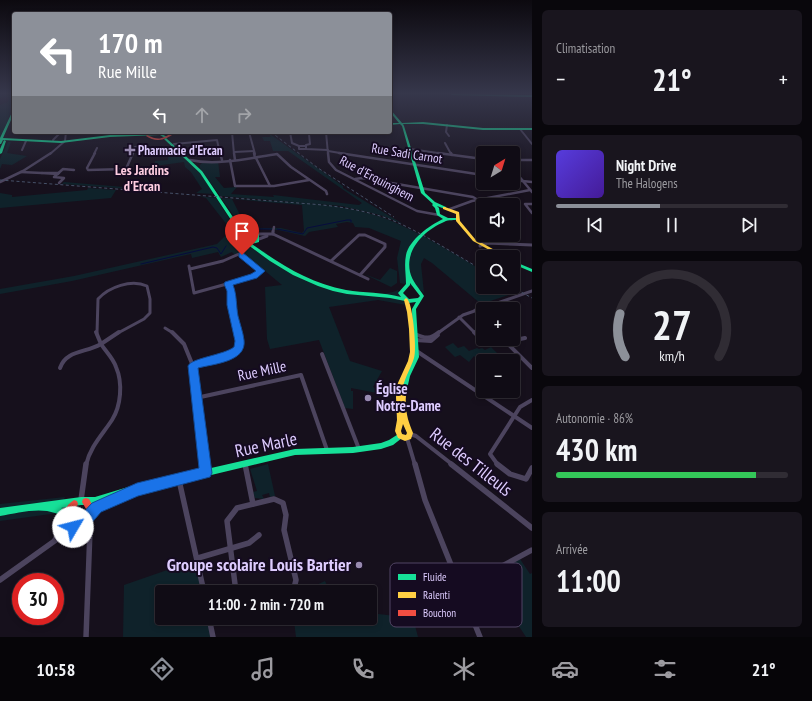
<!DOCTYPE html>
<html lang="fr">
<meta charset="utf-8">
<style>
body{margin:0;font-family:"PT Sans Narrow",sans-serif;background:#19151e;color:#f1f3f6;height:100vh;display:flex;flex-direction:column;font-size:15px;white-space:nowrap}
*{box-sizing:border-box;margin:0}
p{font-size:13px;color:#9c9ba0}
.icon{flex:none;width:22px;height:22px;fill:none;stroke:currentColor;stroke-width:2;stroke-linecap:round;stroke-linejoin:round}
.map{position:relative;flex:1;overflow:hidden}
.side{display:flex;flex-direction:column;gap:10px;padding:10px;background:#09070c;width:280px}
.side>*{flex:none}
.hud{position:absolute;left:12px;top:12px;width:380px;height:122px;border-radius:4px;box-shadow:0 2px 6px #0003,0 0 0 1px #302c34;background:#8c9099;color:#fff;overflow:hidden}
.needle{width:26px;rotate:38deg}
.controls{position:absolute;left:476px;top:146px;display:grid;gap:8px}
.controls a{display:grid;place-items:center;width:44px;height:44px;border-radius:4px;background:#100c15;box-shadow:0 2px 6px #0003,0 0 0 1px #302c34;font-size:20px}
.speed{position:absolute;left:12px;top:573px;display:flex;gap:8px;font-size:20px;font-weight:700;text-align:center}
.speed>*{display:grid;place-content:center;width:52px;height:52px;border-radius:50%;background:#100c15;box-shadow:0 2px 6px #0003,0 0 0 1px #302c34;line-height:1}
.speed .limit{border:6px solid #d22;background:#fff;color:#111}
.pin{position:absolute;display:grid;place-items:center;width:34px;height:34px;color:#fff;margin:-41px -17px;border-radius:50% 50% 50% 0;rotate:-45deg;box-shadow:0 0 4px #0007}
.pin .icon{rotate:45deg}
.me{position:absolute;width:44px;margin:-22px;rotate:53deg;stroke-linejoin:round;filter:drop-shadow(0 0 3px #0008)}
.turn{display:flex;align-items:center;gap:14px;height:84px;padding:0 20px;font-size:18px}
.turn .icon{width:52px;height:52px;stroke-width:2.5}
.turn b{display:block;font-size:28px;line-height:34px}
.lanes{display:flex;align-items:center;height:38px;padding:0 20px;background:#0003;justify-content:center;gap:20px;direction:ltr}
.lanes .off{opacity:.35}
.big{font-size:30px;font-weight:600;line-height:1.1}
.side .card{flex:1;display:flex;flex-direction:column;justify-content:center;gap:6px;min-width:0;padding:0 14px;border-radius:6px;background:#19151e}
.side .dial{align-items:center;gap:0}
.dial svg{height:104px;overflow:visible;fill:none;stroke:#302c34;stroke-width:7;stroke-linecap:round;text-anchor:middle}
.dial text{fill:#f1f3f6;stroke:none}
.song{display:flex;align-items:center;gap:12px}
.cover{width:48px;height:48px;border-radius:6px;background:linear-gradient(135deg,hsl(250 70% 55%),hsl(260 70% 35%))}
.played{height:4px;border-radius:2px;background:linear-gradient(90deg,#8c9099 45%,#302c34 45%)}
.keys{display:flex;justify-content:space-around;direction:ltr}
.heat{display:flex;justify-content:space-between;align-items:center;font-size:22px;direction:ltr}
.charge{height:6px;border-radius:3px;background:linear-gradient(90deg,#34c759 86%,#302c34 0)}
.trip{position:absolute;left:155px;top:585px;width:222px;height:40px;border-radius:4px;background:#100c15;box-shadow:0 2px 6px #0003,0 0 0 1px #302c34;font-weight:600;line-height:40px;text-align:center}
.tabs{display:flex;height:64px;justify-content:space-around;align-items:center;background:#060508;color:#9c9ba0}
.tabs .icon{width:28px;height:28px}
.tabs .active{color:#8c9099}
.tabs b{font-size:18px;color:#f1f3f6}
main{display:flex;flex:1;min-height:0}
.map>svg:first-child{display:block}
</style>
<main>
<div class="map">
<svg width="532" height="637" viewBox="0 0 532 637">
<rect width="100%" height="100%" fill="#16101c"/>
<g fill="#0f222a">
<polygon points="0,94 14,94 9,117 0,138 0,105 8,102 9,97 5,96 0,98"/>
<polygon points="267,132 343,186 343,188 403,224 380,215 341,206 220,196 200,168 200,165 202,163 218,161 220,177 215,177 224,188 237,187 231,194 274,197 273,195 359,205 362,203 288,151 273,151 270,141 264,141 262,137 271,137"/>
<polygon points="8,142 11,142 7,153 27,156 12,165 2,164 0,169 0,159"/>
<path d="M170,148C186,151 206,180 214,194L196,193L202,189L191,172L185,167L184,162L155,166V161L168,160L169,151L171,150Z"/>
<polygon points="64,182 160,190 159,191 62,184"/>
<polygon points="88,188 116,190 111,198 0,208 0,193 12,195 12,197 87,190"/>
<path d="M198,196L216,198L238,232L234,238L238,245L254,249L259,253L264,251C289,277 364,305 398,290L406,305L378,300L329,307L350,361L382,371L373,387L380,391L382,394L351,388V391H353V409L345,408L319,340L270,349L267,339L265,287L282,285L246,255L234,254L232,252L221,257L218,252L192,258L191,254L72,281L0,294V289L74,276L217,244L231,230L206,198Z"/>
<path d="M221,198C273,202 334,200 384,218C418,231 451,252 483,271V287H510L518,292L481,304L432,263L424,258L421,264L424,293L416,287L400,283L397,258L401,241L369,228L355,227L353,223L347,222L336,224L338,227L309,232L305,236L278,230L249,228H281L302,233L304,231L302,205L232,199L240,215L236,216L244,227L241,226Z"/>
<polygon points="390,268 397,271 397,283 391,287 364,274 380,280"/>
<polygon points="453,343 458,348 464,346 469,351 477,348 479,349 482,348 485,350 491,347 505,361 483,361 483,366 475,361 477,359 474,356 469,362 460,355 455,357 445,347"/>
<polygon points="268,464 275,496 270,497 269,493 262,495 264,499 255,498 253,492 257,491 250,469"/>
<polygon points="65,497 58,513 0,521 0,504"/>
<polygon points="520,559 530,574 532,573 532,637 526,637 487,578"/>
<polygon points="196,560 202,592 162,592 162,618 207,618 211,637 123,637 124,585"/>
<polygon points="325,581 330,592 307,592 308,589"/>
<polygon points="370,613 413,618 418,637 296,637 294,621 295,618 370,618"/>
</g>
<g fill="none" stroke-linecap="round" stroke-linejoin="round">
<g stroke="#070c3d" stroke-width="1">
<polyline points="258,229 271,229"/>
<polyline points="277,229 303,234 307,228 347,220 351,220 351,222"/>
<polyline points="231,238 235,235"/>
<polyline points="141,264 213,247 217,248 221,254 226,246"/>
</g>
<polygon fill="#070c3d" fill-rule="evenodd" points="0,94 6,94 0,96"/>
<g stroke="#4c445e" stroke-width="2">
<polyline points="447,125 446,132 449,136"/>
<polyline points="520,129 532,144"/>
<polyline points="232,132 234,154"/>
<polyline points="249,132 255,154"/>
<polyline points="290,132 292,143 299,146"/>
<polyline points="326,132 328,154"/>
<polyline points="309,134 310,144 306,145 306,149 328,150"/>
<polyline points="53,140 61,132"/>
<polyline points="445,143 451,154"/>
<polyline points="174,144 217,140 220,154"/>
<polyline points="306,146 299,146 299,149 306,149"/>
<polyline points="410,149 445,154"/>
<polyline points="22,150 26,141"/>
<polyline points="328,151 346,154"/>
<polyline points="234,152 254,151"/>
<polyline points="50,154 65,141 66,132"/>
<polyline points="94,154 97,148"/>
<polyline points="132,154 135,147 141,146"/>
<polyline points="210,154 220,153"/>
</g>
<g stroke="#4c445e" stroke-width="2.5">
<polyline points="95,153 87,168 88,170 126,169 133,153"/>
<polyline points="220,153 222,160"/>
<polyline points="234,153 235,160"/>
<polyline points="254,153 255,158"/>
<polyline points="328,153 329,162 336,170 417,211 439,215"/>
<polyline points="339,153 483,175"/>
<polyline points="438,153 483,159"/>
<polyline points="451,153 452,155"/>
<polyline points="194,155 220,153"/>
<polyline points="256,158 270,186"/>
<path d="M190,160C217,166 250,158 277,154L291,167L326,191L327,194"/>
<polyline points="230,160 235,186 274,186 309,180"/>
<polyline points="513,160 532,160"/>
<polyline points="513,169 532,192"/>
<polyline points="21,172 42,173"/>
<polyline points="58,174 42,173 59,173"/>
<polyline points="355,179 362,178 473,197 478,200"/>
<polyline points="513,180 532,182"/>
<polyline points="0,182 23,171 51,153"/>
<polyline points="59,183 64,178 54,177 63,169 74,170"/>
<polyline points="532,204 525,204 532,213"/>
<polyline points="450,209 472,201 530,190"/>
<polyline points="273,232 274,227"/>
</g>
<g stroke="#4c445e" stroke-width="3">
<polyline points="257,234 273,234 368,279"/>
<polyline points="273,234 273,231"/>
<polyline points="259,239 267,236"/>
<polyline points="480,246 487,243 532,245"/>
<polyline points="331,261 359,235 365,235 385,244 385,247 360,275"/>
<polyline points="189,266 194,293 252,277 261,271 239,254 223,261 190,269"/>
<polyline points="228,284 232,291 231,305 238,333"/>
<polyline points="475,310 483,318"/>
<polyline points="459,317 475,333"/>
<polyline points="165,328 173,333"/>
<path d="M97,333L98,299C109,287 131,279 147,286L150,299V313L144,319L118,333"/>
<polyline points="438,333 463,315 532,291"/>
</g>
<g stroke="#4c445e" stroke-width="4">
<polyline points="96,332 101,344"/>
<path d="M172,332L184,344L193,366L235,353C241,346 240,341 238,332"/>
<polyline points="474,332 486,344"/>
<path d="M415,334C426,339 430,339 439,332"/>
<polyline points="503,339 532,368"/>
<polyline points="415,340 431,341 438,335"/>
<polyline points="506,342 525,338"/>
<polyline points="101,344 119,332"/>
<polyline points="415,350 532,428"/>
<polyline points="322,354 359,449"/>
<polyline points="193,366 205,465"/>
<path d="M60,368C66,350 86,353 101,344"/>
<polyline points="196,398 301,375 327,450"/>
<polyline points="410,434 416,436 453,465"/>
<polyline points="407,438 415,465"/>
<path d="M86,465C90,447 102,435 112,420C121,406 123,383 116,367C113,358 106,352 101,344"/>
<polyline points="498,465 490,454 520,407 532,400"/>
</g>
<g stroke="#4c445e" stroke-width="5.5">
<polyline points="205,464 206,473"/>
<polyline points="245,464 253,504"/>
<polyline points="415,464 425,500 480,637"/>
<polyline points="451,464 532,528"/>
<polyline points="497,464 510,474 526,479 532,468"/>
<polyline points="179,480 204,592"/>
<polyline points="81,500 86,464"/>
<polyline points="85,521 90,530 86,637"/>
<polyline points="55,540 66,521"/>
<polyline points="198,558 249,543 259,535"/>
<polyline points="0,580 74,527"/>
<polyline points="461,588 532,550"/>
<polyline points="236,592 227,521 237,508 274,499 283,503 286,515 284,530 296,580 293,592"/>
<polyline points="209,618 213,637"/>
</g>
<g fill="#16e098" fill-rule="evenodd">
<polygon points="451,94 532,95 532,97 452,95"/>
<polygon points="14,109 14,113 3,138 61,141 110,135 160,133 167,137 165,138 160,135 110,137 61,143 3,140 1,144 0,144 0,138 13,110"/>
<path d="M390,109L402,123L423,122L483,128H532V130H483L423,124H403L404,126L425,193L435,202L446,207V209H445L437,206L439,208L440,214L448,218H457L459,219C454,221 449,219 444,222C425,230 405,249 410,272C412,281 419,288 424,296L416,309L419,357L410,376L407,389L406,391L404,392L402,391L401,389L404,376L413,357L412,309L416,302L408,303L405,301L390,298L347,294L333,291L318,286L293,275L270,261L248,245L240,242L239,235L237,229L200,173L164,139L166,138L202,171L241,229L242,233L250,231L259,234V242L252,244C281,265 310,283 346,290C364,293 383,292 401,297L398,293L406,284C406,274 404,265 406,255C409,240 430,225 443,219L437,215L435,208L432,205L433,204L421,193L402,126L400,124L390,125V123H399L390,112ZM250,233L256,236V240L249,243L243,240V236ZM410,283L420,296L418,298L409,299L403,293L410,285Z"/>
<polygon points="4,140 6,141 2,153 0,154 0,149"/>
<polygon points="513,261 532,269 532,272 513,264"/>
<path d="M400,433L402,434L403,436L402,438L393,445L381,449L353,453L295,455L128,495L95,505H81L61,508C65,509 68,512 70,516L69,519L66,520C62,518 60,514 55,513C39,507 17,513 0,516V508L81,497H95L128,487L295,449L353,447L381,443L389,440Z"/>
</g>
<g fill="#ffcf43" fill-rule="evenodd">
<polygon points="443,207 445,207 459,212 460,221 475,239 507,257 502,257 473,241 456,221 456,214 443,209"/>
<path d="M406,298C407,299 408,299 408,300C413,307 417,350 414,358C411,368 405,377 403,387H406C407,392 405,398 406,404C406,415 409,423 413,433L411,439L405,441L398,438L395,431L397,420L396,397L397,385L408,361L410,352L409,329L407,312L404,300ZM403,424L407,433L406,435L402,434L401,431Z"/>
<path d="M127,490L130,491L131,494L130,497L102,509L92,518L89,519L86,518L85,515C92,502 114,496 127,490Z"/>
</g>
<g fill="#f24e42" fill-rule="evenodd">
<path d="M173,132L175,133C166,140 156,143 146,136L147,135C159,141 162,139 173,132Z"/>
<path d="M86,498L89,499L94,508C92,520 85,526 74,530L65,526C62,516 64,506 74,500L77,501L78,504C75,511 70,512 71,521L74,522C81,520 85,516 86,509L82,502L83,499Z"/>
</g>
<g stroke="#465168" stroke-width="1" stroke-dasharray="3 2.5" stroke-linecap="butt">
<polyline points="271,132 318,168 394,217"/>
<path d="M0,180L311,204C337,206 364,210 389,219C422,232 452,253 483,270"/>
<polyline points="512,287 532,298"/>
</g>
</g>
<linearGradient id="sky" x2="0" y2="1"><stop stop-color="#0c090f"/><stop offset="0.51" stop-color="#36374b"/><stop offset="1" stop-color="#36374b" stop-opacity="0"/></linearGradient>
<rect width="532" height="183" fill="url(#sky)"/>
<path fill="#1a73e8" stroke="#114b97" d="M242,252L265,271L257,278L233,285C237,295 236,306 238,316C240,324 243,332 244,340C247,362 213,364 198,368L212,473L210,477L138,496L101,512L89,526L73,534L68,532L66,527L68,522L80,516L92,503L137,483L199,468L188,366C191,358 224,355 234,347L235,341L227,305V291L224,284L225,282L251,274L256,271L239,257V253Z"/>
<g fill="#988ab0" stroke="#150b21" stroke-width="1.5">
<path d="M128 144h4v4h4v4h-4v4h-4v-4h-4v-4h4z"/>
<circle cx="368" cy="398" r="4"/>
<circle cx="359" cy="565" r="4"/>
</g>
<g text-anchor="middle" stroke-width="4" stroke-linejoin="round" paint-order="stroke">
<g font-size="13" font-weight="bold" fill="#deccff" stroke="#150b21" text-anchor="start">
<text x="138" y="155">Pharmacie d'Ercan</text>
</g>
<g font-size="13" fill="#deccff" stroke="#150b21">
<text transform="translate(407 153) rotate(9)" y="5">Rue Sadi Carnot</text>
<text transform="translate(377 178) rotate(28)" y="5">Rue d'Erquinghem</text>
</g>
<g font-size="14" font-weight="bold" fill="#ffcee1" stroke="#150b21">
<text x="142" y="175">Les Jardins<tspan x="142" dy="16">d'Ercan</tspan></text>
</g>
<g font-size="15" fill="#deccff" stroke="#150b21">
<text transform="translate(262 371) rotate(-12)" y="5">Rue Mille</text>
</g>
<g font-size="15" font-weight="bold" fill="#deccff" stroke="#150b21" text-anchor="start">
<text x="376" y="394">Église<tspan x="376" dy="17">Notre-Dame</tspan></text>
</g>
<g font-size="18" fill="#deccff" stroke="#150b21">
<text transform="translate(266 445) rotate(-12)" y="6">Rue Marle</text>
<text transform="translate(471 462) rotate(38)" y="6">Rue des Tilleuls</text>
</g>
<g font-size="18" font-weight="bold" fill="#deccff" stroke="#150b21" text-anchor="end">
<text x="351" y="571">Groupe scolaire Louis Bartier</text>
</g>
</g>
<rect x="390" y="563" width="132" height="64" rx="6" fill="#150b21" stroke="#514564" stroke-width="1"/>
<rect x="398" y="574" width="18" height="6" fill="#16e098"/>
<rect x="398" y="592" width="18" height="6" fill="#ffcf43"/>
<rect x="398" y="610" width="18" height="6" fill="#f24e42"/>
<g font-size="11" fill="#deccff">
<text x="423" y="581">Fluide</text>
<text x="423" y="599">Ralenti</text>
<text x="423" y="617">Bouchon</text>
</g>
</svg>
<div class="controls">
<a><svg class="needle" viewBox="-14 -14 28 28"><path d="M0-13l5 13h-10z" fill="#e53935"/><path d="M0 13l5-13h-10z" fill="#9c9ba0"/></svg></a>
<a><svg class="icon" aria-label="sound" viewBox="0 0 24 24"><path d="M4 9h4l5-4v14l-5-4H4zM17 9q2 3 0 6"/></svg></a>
<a><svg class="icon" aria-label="search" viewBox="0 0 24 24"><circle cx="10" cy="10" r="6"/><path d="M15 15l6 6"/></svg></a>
<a>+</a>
<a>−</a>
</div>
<div class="speed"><div class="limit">30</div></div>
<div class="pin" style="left:242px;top:255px;background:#d93025"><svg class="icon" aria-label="arrive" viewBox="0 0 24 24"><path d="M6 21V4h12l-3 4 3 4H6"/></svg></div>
<svg class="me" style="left:73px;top:527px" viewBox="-20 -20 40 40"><circle r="19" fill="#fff"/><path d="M0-13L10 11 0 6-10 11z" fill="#1a73e8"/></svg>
<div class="trip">11:00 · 2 min · 720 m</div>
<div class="hud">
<div class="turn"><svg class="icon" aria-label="left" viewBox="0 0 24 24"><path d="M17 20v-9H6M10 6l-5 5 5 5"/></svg><div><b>170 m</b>Rue Mille</div></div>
<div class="lanes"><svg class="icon" aria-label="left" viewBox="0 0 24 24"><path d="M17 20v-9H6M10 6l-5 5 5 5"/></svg><svg class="icon off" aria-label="ahead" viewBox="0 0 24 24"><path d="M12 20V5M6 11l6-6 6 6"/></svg><svg class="icon off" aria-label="right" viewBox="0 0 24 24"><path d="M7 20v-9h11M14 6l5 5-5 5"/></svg></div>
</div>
</div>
<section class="side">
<div class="card"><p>Climatisation</p>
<div class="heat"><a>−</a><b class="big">21°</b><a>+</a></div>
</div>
<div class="card">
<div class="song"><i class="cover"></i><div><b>Night Drive</b><p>The Halogens</p></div></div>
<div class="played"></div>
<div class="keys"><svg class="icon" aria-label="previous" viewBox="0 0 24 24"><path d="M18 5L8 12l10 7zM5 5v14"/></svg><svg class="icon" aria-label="pause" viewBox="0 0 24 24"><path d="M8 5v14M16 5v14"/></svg><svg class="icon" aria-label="next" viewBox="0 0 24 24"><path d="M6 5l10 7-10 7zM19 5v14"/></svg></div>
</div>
<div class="card dial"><svg viewBox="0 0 100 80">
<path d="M14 69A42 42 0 1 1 86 69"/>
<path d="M14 69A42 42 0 0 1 10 36" stroke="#8c9099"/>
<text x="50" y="56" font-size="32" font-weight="700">27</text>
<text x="50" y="72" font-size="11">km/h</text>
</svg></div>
<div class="card"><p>Autonomie · 86%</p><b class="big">430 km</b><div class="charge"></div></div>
<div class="card"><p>Arrivée</p><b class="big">11:00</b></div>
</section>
</main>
<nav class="tabs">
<b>10:58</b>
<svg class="icon active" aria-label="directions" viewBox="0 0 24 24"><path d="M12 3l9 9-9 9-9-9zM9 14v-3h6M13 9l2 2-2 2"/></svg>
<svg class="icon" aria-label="music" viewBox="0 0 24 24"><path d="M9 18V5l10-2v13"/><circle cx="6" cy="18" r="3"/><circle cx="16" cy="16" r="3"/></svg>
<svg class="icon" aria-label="phone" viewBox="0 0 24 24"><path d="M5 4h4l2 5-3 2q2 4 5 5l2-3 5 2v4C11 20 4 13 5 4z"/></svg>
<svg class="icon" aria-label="climate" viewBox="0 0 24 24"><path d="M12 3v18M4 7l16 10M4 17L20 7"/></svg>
<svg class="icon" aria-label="car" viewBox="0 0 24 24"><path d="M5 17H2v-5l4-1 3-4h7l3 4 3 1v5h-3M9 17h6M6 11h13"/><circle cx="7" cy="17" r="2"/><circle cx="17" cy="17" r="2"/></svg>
<svg class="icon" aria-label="filters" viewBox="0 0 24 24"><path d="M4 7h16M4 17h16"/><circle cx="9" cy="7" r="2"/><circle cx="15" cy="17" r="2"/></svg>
<b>21°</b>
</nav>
